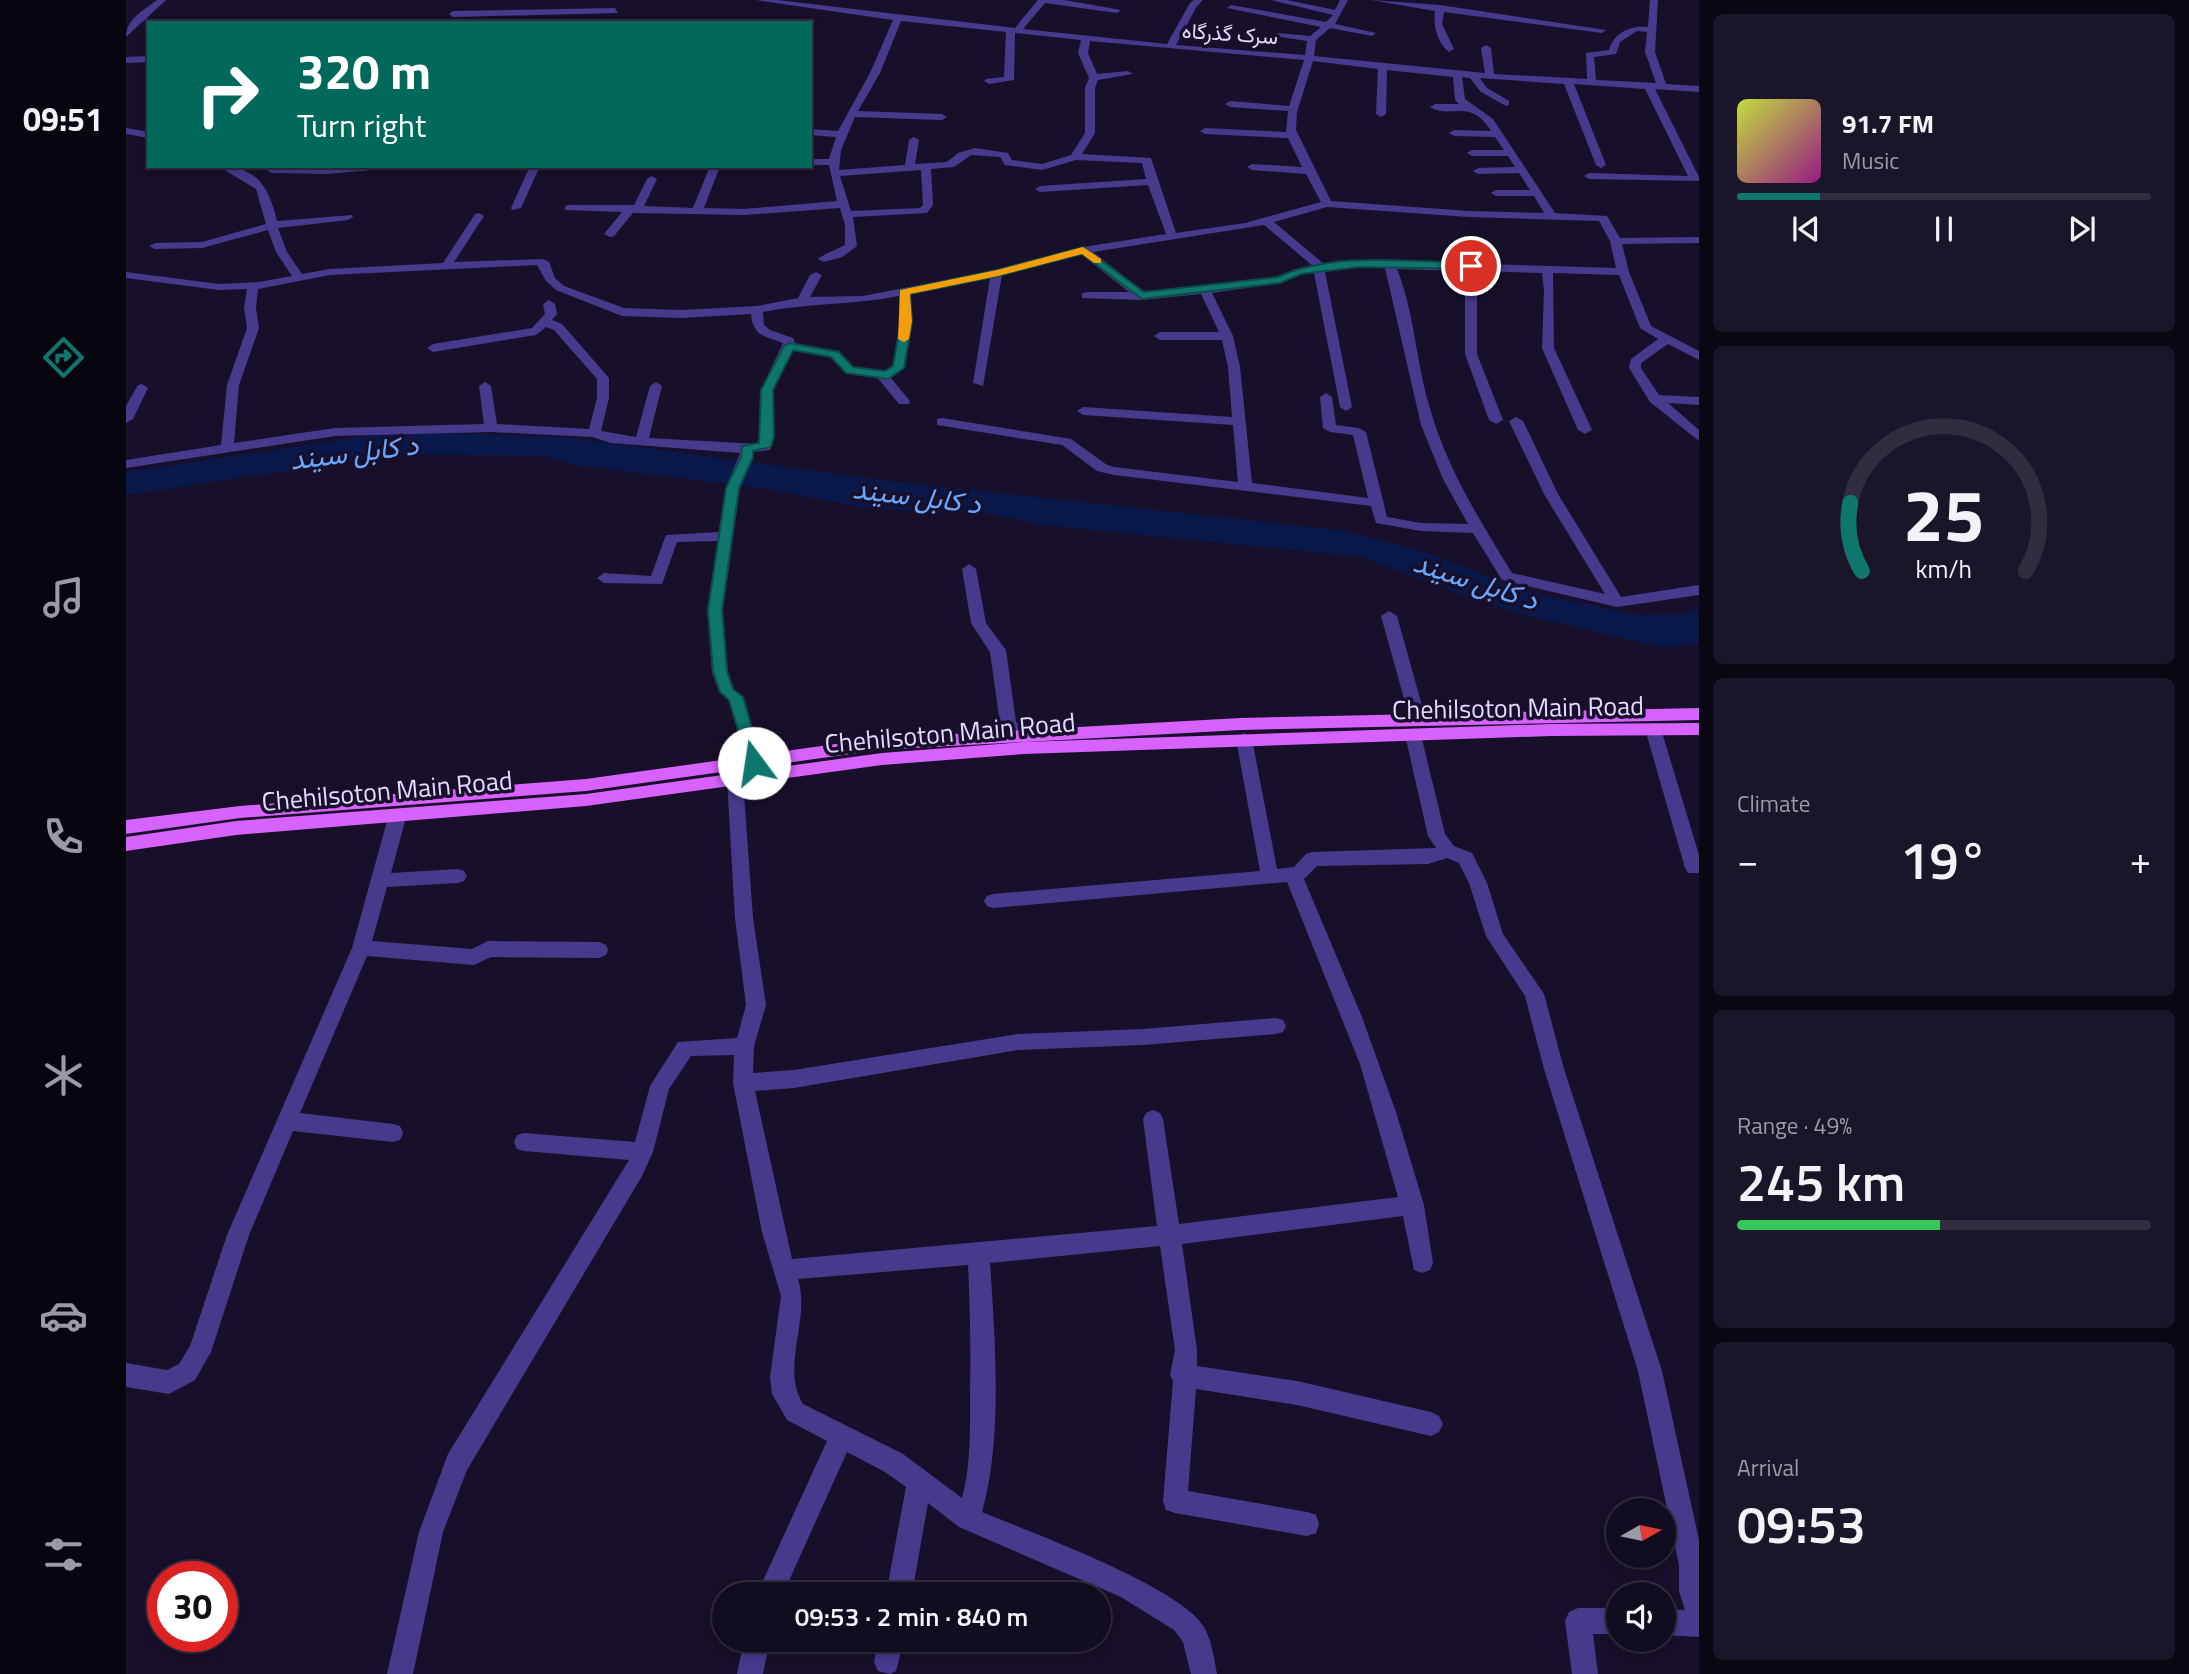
<!DOCTYPE html>
<meta charset="utf-8">
<style>
body{margin:0;font-family:"Titillium Web",Vazirmatn,sans-serif;background:#1b1529;color:#f1f3f6;height:100vh;display:flex;flex-direction:column;font-size:26px;white-space:nowrap}
*{box-sizing:border-box;margin:0}
p{font-size:23px;color:#9c9ba5}
.icon{flex:none;width:38px;height:38px;fill:none;stroke:currentColor;stroke-width:2;stroke-linecap:round;stroke-linejoin:round}
.map{position:relative;flex:1;overflow:hidden}
.drawer{display:flex;flex-direction:column;gap:14px;padding:14px;background:#0a0712;width:490px}
.drawer>*{flex:none}
.top-card{position:absolute;left:21px;top:21px;width:665px;height:147px;border-radius:0px;box-shadow:0 4px 10px #0003,0 0 0 2px #312c3e;background:#00695c;color:#fff;overflow:hidden}
.needle{width:46px;rotate:81deg}
.fabs{position:absolute;left:1480px;top:1498px;display:grid;gap:14px}
.fabs a{display:grid;place-items:center;width:70px;height:70px;border-radius:50%;background:#120c20;box-shadow:0 4px 10px #0003,0 0 0 2px #312c3e;font-size:35px}
.speed{position:absolute;left:21px;top:1561px;display:flex;gap:14px;font-size:35px;font-weight:700;text-align:center}
.speed>*{display:grid;place-content:center;width:91px;height:91px;border-radius:50%;background:#120c20;box-shadow:0 4px 10px #0003,0 0 0 2px #312c3e;line-height:1}
.speed .limit{border:10px solid #d22;background:#fff;color:#111}
.pin{position:absolute;display:grid;place-items:center;width:60px;height:60px;color:#fff;margin:-30px;border:4px solid #fff;border-radius:50%;box-shadow:0 2px 7px #0007}
.me{position:absolute;width:77px;margin:-38px;rotate:346deg;stroke-linejoin:round;filter:drop-shadow(0 0 5px #0008)}
.turn{display:flex;align-items:center;gap:24px;height:147px;padding:0 35px;font-size:32px}
.turn .icon{width:91px;height:91px;stroke-width:2.5}
.turn b{display:block;font-size:49px;line-height:60px}
.big{font-size:52px;font-weight:600;line-height:1.1}
.drawer .tile{flex:1;display:flex;flex-direction:column;justify-content:center;gap:10px;min-width:0;padding:0 24px;border-radius:10px;background:#1b1529}
.drawer .dial{align-items:center;gap:0}
.dial svg{height:182px;overflow:visible;fill:none;stroke:#312c3e;stroke-width:7;stroke-linecap:round;text-anchor:middle}
.dial text{fill:#f1f3f6;stroke:none}
.song{display:flex;align-items:center;gap:21px}
.cover{width:84px;height:84px;border-radius:10px;background:linear-gradient(135deg,hsl(70 70% 55%),hsl(310 70% 35%))}
.played{height:7px;border-radius:4px;background:linear-gradient(90deg,#0f766e 20%,#312c3e 20%)}
.keys{display:flex;justify-content:space-around;direction:ltr}
.heat{display:flex;justify-content:space-between;align-items:center;font-size:38px;direction:ltr}
.charge{height:10px;border-radius:5px;background:linear-gradient(90deg,#34c759 49%,#312c3e 0)}
.trip{position:absolute;left:586px;top:1582px;width:399px;height:70px;border-radius:35px;background:#120c20;box-shadow:0 4px 10px #0003,0 0 0 2px #312c3e;font-weight:600;line-height:70px;text-align:center}
main{display:flex;flex:1;min-height:0}
.menu{display:flex;flex-direction:column;width:126px;justify-content:space-around;align-items:center;background:#07050d;color:#9c9ba5}
.menu .icon{width:49px;height:49px}
.menu .active{color:#0f766e}
.menu b{font-size:32px;color:#f1f3f6}
.map>svg:first-child{display:block}
</style>
<main>
<nav class="menu">
<b>09:51</b>
<svg class="icon active" aria-label="directions" viewBox="0 0 24 24"><path d="M12 3l9 9-9 9-9-9zM9 14v-3h6M13 9l2 2-2 2"/></svg>
<svg class="icon" aria-label="music" viewBox="0 0 24 24"><path d="M9 18V5l10-2v13"/><circle cx="6" cy="18" r="3"/><circle cx="16" cy="16" r="3"/></svg>
<svg class="icon" aria-label="phone" viewBox="0 0 24 24"><path d="M5 4h4l2 5-3 2q2 4 5 5l2-3 5 2v4C11 20 4 13 5 4z"/></svg>
<svg class="icon" aria-label="climate" viewBox="0 0 24 24"><path d="M12 3v18M4 7l16 10M4 17L20 7"/></svg>
<svg class="icon" aria-label="car" viewBox="0 0 24 24"><path d="M5 17H2v-5l4-1 3-4h7l3 4 3 1v5h-3M9 17h6M6 11h13"/><circle cx="7" cy="17" r="2"/><circle cx="17" cy="17" r="2"/></svg>
<svg class="icon" aria-label="filters" viewBox="0 0 24 24"><path d="M4 7h16M4 17h16"/><circle cx="9" cy="7" r="2"/><circle cx="15" cy="17" r="2"/></svg>
</nav>
<div class="map">
<svg width="1573" height="1674" viewBox="0 0 1573 1674">
<rect width="100%" height="100%" fill="#18102b"/>
<polygon fill="#09194b" points="293,432 438,437 756,480 1220,531 1302,553 1384,585 1429,598 1515,615 1556,614 1573,610 1573,644 1535,647 1410,618 1350,600 1236,557 918,525 855,512 746,509 642,489 447,465 419,456 273,454 0,495 0,472 248,435"/>
<g fill="none" stroke-linecap="round" stroke-linejoin="round">
<g fill="#473a8c" fill-rule="evenodd">
<path d="M31,0H40L0,37C0,19 18,10 31,0Z"/>
<path d="M630,0H651L889,28L912,0H938L995,10L991,13L919,3L897,29L1041,44L1064,3L1068,0H1077L1071,6L1050,45L1179,55L1181,41L1148,36L1152,33L1184,36L1195,27L1101,8L1105,5L1200,22L1207,15L1145,0H1161L1209,10L1214,0H1222L1209,24L1250,33L1246,36L1204,28L1190,40L1188,56L1359,73L1355,48L1360,45L1365,48L1368,74L1461,79L1460,53L1483,50C1488,32 1505,25 1522,27L1524,0H1532L1529,52L1540,84L1573,86V92L1529,89L1573,177V181L1463,179L1458,176L1463,173L1562,176L1519,89L1448,84L1480,165L1475,168L1470,165L1438,84L1354,78L1361,88L1383,101V105L1380,106L1355,92L1344,78L1336,77L1339,99L1367,119L1429,213L1481,216L1494,238L1573,237V243L1496,244L1503,272L1525,326L1573,351V360L1542,344L1515,363V368L1533,395L1573,397V405L1542,403L1573,430V441L1524,402L1503,368L1505,359L1532,339L1514,328L1493,275L1427,273L1428,348L1466,430L1459,434L1452,430L1416,348L1418,290L1416,273L1351,271V354L1377,420L1370,424L1363,420L1339,354V271L1271,269C1288,311 1290,361 1303,405C1320,467 1353,519 1386,573L1479,594L1418,494L1383,421L1390,417L1397,421L1432,494L1495,597L1573,585V595L1491,607L1376,580L1347,533L1295,531L1250,523L1245,506L988,475L971,471L936,445L811,425V419L816,418L945,439L981,465L988,467L1112,482L1107,425L957,415L951,411L957,407L1106,417L1102,367L1096,340H1034L1028,336L1034,332H1093L1075,294L1016,300L956,298V294L960,292H1003L955,254L876,275L857,386L847,383L864,278L784,294L787,321L779,368L765,378L784,401L783,404H773L750,376L720,373L705,357L667,350C661,362 650,377 647,390C643,410 654,431 644,450L627,452L628,457L614,488L597,610L602,672L608,689L618,697L636,763L628,769L620,763L603,700L593,692L586,672L581,610L592,541L551,542L536,584L478,583L471,578L478,573L525,576L540,535L593,532L600,488L614,453L485,443L466,437L365,432L209,436L0,468V460L95,445L101,385L121,328L118,308L121,289L93,290L0,278V272L93,284L133,282L166,276L150,252L142,230L76,248L29,249L23,246L29,243L76,242L140,224L130,189L92,166C131,166 143,187 151,221L226,215L227,217L222,220L152,228L161,252L176,274L204,269L317,263L349,214L353,213L358,216L328,262L417,259L423,262L429,278L438,286L498,308L556,310L631,306L672,298L684,275L690,272L696,275L684,297L737,296L870,270L957,247L1040,234L1022,185L914,192L909,189L914,186L1020,179L1016,163L950,160L916,170L879,165L874,157L845,155L828,167L805,169L807,205L801,213L727,217L731,246L716,257L698,262L692,259C699,253 711,250 719,245V225L714,208L619,215L507,213L488,236L484,237L478,234L496,212L439,210V206L443,205H508L521,179L526,176L531,179L518,206L567,208L584,166H594L578,208L619,209L711,201L703,165H684V159H703L710,137L684,135V129L712,131L744,73L767,20ZM775,21L880,32L878,77L860,79L858,81L863,84L888,80L889,33L955,40L952,53L963,78L959,88V133L945,155L916,164L886,160L882,153L849,148L832,153L821,162L789,164L793,140L788,137L783,140L779,165L713,170L715,150L729,117L816,120L821,117L816,114L732,111L754,73ZM1511,31L1521,32L1519,52L1530,83L1470,80L1468,57L1490,54L1494,42ZM964,41L1178,60L1163,106L1104,101L1099,104L1104,107L1162,111L1160,132L1079,128L1074,131L1079,134L1162,138L1176,167L1126,164L1121,167L1126,170L1180,174L1195,202L1119,223L1050,233L1025,158L956,154L969,133V88L972,80L1007,74L1002,71L971,74L962,53ZM1187,61L1252,69L1250,114L1255,117L1260,114L1261,70L1327,77L1329,100L1333,104H1309L1304,107C1325,120 1344,97 1365,131L1328,130L1323,133L1328,136L1369,137L1378,150H1346L1341,153L1346,156H1382L1389,167L1352,168L1347,171L1352,174L1393,173L1404,190H1370L1365,193L1370,196H1408L1418,213L1343,211L1205,201L1170,130L1171,112ZM795,170L797,205L794,208L725,211L714,176ZM1201,207L1343,217L1473,221L1484,241L1490,268L1263,261L1199,265L1148,222ZM1138,225L1187,266L1169,269L1152,277L1049,290L1017,291L967,252ZM411,265L420,281L430,290L496,316L556,318L625,314C627,336 638,336 657,343L635,390L633,444L523,438L536,386L530,382L524,386L510,437L475,431L483,398V378L436,324L426,320L431,314L429,304L423,300L417,304L419,314L406,328L307,344L301,348L307,352L410,335L420,327L428,330L471,379V398L463,429L371,424L365,386L359,382L353,386L358,424L209,428L108,443L113,385L133,328L130,308L132,289L204,275ZM1233,267L1259,268L1295,425L1317,479L1342,524L1295,523L1261,517L1240,432L1233,428L1210,425L1206,397L1200,393L1194,397L1197,428L1204,432L1227,435L1242,498L1126,483L1114,367L1107,336L1086,293L1155,283L1176,274L1188,273L1214,407L1220,411L1226,407L1199,272ZM773,296L775,321L767,366L759,371L728,367L713,351L669,343L667,338L644,330L638,325L637,312C682,303 727,305 773,296Z"/>
<path d="M1245,0L1314,5L1480,30L1476,33L1318,12L1316,24L1328,49L1323,52C1311,43 1307,25 1309,11Z"/>
<polygon points="489,8 492,13 327,17 323,14 327,11"/>
<polygon points="23,56 23,62 0,63 0,57"/>
<polygon points="0,128 23,132 23,138 0,134"/>
<polygon points="219,166 262,166 257,169 201,174 146,173 141,170 146,167"/>
<polygon points="404,166 414,166 395,208 386,210 385,208"/>
<polygon points="16,384 22,388 7,419 0,423 0,406 12,385"/>
<polygon points="843,564 850,569 860,623 880,650 890,722 903,734 901,738 889,738 874,724 864,652 845,623 836,569"/>
<polygon points="1263,611 1271,616 1300,720 1292,726 1284,720 1255,616"/>
<polygon points="1527,723 1535,729 1573,855 1573,873 1562,873 1559,868 1519,729"/>
<path d="M1287,729L1295,735L1319,834L1328,846L1346,853L1361,883L1377,934L1418,994L1438,1069L1536,1371L1573,1540V1637L1538,1635V1609L1559,1610L1553,1591V1565L1512,1371L1418,1069L1399,996L1360,936L1343,883L1333,863L1321,858L1302,864L1191,866L1178,879L1236,1017L1270,1112L1298,1205L1307,1263L1304,1270L1296,1273L1288,1270L1277,1216L1056,1244L1071,1350V1366L1171,1381L1305,1412L1313,1416L1317,1424L1313,1432L1305,1436L1171,1405L1070,1389L1062,1491L1181,1512L1190,1515L1193,1524L1190,1533L1181,1536L1049,1513L1040,1510L1037,1501L1047,1381L1044,1375L1049,1350L1034,1246L864,1263C869,1340 877,1438 856,1512C904,1532 1055,1587 1078,1627C1086,1641 1088,1659 1091,1674H1065L1057,1642L1048,1630L995,1597L833,1527L802,1503L786,1594H760L780,1487L759,1472L721,1452L657,1594H631L701,1441L661,1420L646,1394L644,1377L655,1296L636,1232L607,1083L608,1055L565,1056L543,1089L527,1152L516,1176L341,1470L317,1532L287,1674H261L293,1532L322,1454L503,1160L398,1151L391,1149L388,1142L391,1135L398,1133L509,1142L524,1086L552,1042L611,1038L620,1005L609,918L601,780L603,776H615L617,780L627,918L640,1005L628,1046L627,1073L668,1070L892,1034L1017,1029L1150,1018L1157,1020L1160,1026L1157,1032L1150,1034L1017,1045L892,1050L668,1088L629,1091L666,1259L1031,1226L1017,1119L1020,1113L1027,1110L1034,1113L1037,1119L1053,1224L1272,1197L1234,1064L1161,882L867,908L861,906L858,901L861,896L867,894L1134,871L1110,739L1118,733L1126,739L1151,869L1168,867L1180,854L1186,852L1310,848L1302,836L1279,735ZM842,1265C844,1308 845,1352 844,1395C844,1430 845,1465 836,1498L777,1454L677,1404C654,1366 685,1320 672,1279Z"/>
<polygon points="272,808 281,814 265,873 332,869 338,871 341,876 338,881 332,883 261,887 246,941 346,949 362,941 473,942 480,945 482,950 480,955 473,958 365,957 348,965 241,956 174,1113 267,1124 274,1126 277,1133 274,1140 267,1142 167,1131 123,1235 85,1352 69,1380 43,1394 0,1387 0,1363 41,1370 53,1364 64,1346 101,1235 226,948 263,814"/>
<polygon points="1452,1608 1493,1608 1493,1634 1467,1634 1472,1674 1446,1674 1439,1621 1443,1612"/>
<polygon points="618,1640 644,1640 637,1674 611,1674"/>
<polygon points="752,1640 778,1640 770,1671 764,1674 752,1671 748,1662"/>
</g>
<g fill="#d862ff" fill-rule="evenodd">
<polygon points="1573,708 1573,720 1114,730 753,750 460,791 114,818 0,834 0,820 114,806 460,779 753,738 1114,718"/>
<polygon points="1573,723 1573,735 1425,736 898,754 756,765 460,806 110,835 0,851 0,837 110,821 460,794 756,753 898,742 1425,724"/>
</g>
</g>
<path fill="#0f766e" stroke="#0a4d48" stroke-width="2" d="M957,247L1018,292L1152,277C1210,251 1284,262 1345,263L1351,266L1345,269L1233,267L1175,274L1154,283L1016,299L956,254L872,276L784,294L786,321L778,368L762,379L720,373L705,357L667,350L647,390L648,436L645,447L627,451V457L613,488L596,610L601,671L607,689L617,697L636,763L633,767H623L603,700L594,692L587,671L582,610L600,488L615,457L616,446L633,443L635,390L658,346L663,343L713,352L727,367L759,371L767,366L775,321L774,290L871,270Z"/>
<polygon fill="#f59e0b" points="957,247 975,259 975,263 968,263 956,254 872,276 784,294 786,321 783,339 778,342 772,339 774,290 871,270"/>
<g text-anchor="middle" stroke-width="7" stroke-linejoin="round" paint-order="stroke">
<g font-size="21" fill="#e3dbff" stroke="#18102b">
<text transform="translate(1104 34) rotate(4)" y="7">سرک گذرگاه</text>
</g>
<g font-size="26" fill="#e3dbff" stroke="#18102b">
<text transform="translate(1392 708) rotate(-1)" y="9">Chehilsoton Main Road</text>
<text transform="translate(824 733) rotate(-5)" y="9">Chehilsoton Main Road</text>
<text transform="translate(261 791) rotate(-5)" y="9">Chehilsoton Main Road</text>
</g>
<g font-size="28" font-style="italic" fill="#69a7ff" stroke="#18102b">
<text transform="translate(228 452) rotate(-7)" y="10">د کابل سيند</text>
<text transform="translate(791 496) rotate(7)" y="10">د کابل سيند</text>
<text transform="translate(1350 581) rotate(18)" y="10">د کابل سيند</text>
</g>
</g>
</svg>
<div class="fabs">
<a><svg class="needle" viewBox="-14 -14 28 28"><path d="M0-13l5 13h-10z" fill="#e53935"/><path d="M0 13l5-13h-10z" fill="#9c9ba5"/></svg></a>
<a><svg class="icon" aria-label="sound" viewBox="0 0 24 24"><path d="M4 9h4l5-4v14l-5-4H4zM17 9q2 3 0 6"/></svg></a>
</div>
<div class="speed"><div class="limit">30</div></div>
<div class="pin" style="left:1345px;top:266px;background:#d93025"><svg class="icon" aria-label="arrive" viewBox="0 0 24 24"><path d="M6 21V4h12l-3 4 3 4H6"/></svg></div>
<svg class="me" style="left:628px;top:763px" viewBox="-20 -20 40 40"><circle r="19" fill="#fff"/><path d="M0-13L10 11 0 6-10 11z" fill="#0f766e"/></svg>
<div class="trip">09:53 · 2 min · 840 m</div>
<div class="top-card">
<div class="turn"><svg class="icon" aria-label="right" viewBox="0 0 24 24"><path d="M7 20v-9h11M14 6l5 5-5 5"/></svg><div><b>320 m</b>Turn right</div></div>
</div>
</div>
<section class="drawer">
<div class="tile">
<div class="song"><i class="cover"></i><div><b>91.7 FM</b><p>Music</p></div></div>
<div class="played"></div>
<div class="keys"><svg class="icon" aria-label="previous" viewBox="0 0 24 24"><path d="M18 5L8 12l10 7zM5 5v14"/></svg><svg class="icon" aria-label="pause" viewBox="0 0 24 24"><path d="M8 5v14M16 5v14"/></svg><svg class="icon" aria-label="next" viewBox="0 0 24 24"><path d="M6 5l10 7-10 7zM19 5v14"/></svg></div>
</div>
<div class="tile dial"><svg viewBox="0 0 100 80">
<path d="M14 69A42 42 0 1 1 86 69"/>
<path d="M14 69A42 42 0 0 1 9 39" stroke="#0f766e"/>
<text x="50" y="56" font-size="32" font-weight="700">25</text>
<text x="50" y="72" font-size="11">km/h</text>
</svg></div>
<div class="tile"><p>Climate</p>
<div class="heat"><a>−</a><b class="big">19°</b><a>+</a></div>
</div>
<div class="tile"><p>Range · 49%</p><b class="big">245 km</b><div class="charge"></div></div>
<div class="tile"><p>Arrival</p><b class="big">09:53</b></div>
</section>
</main>
